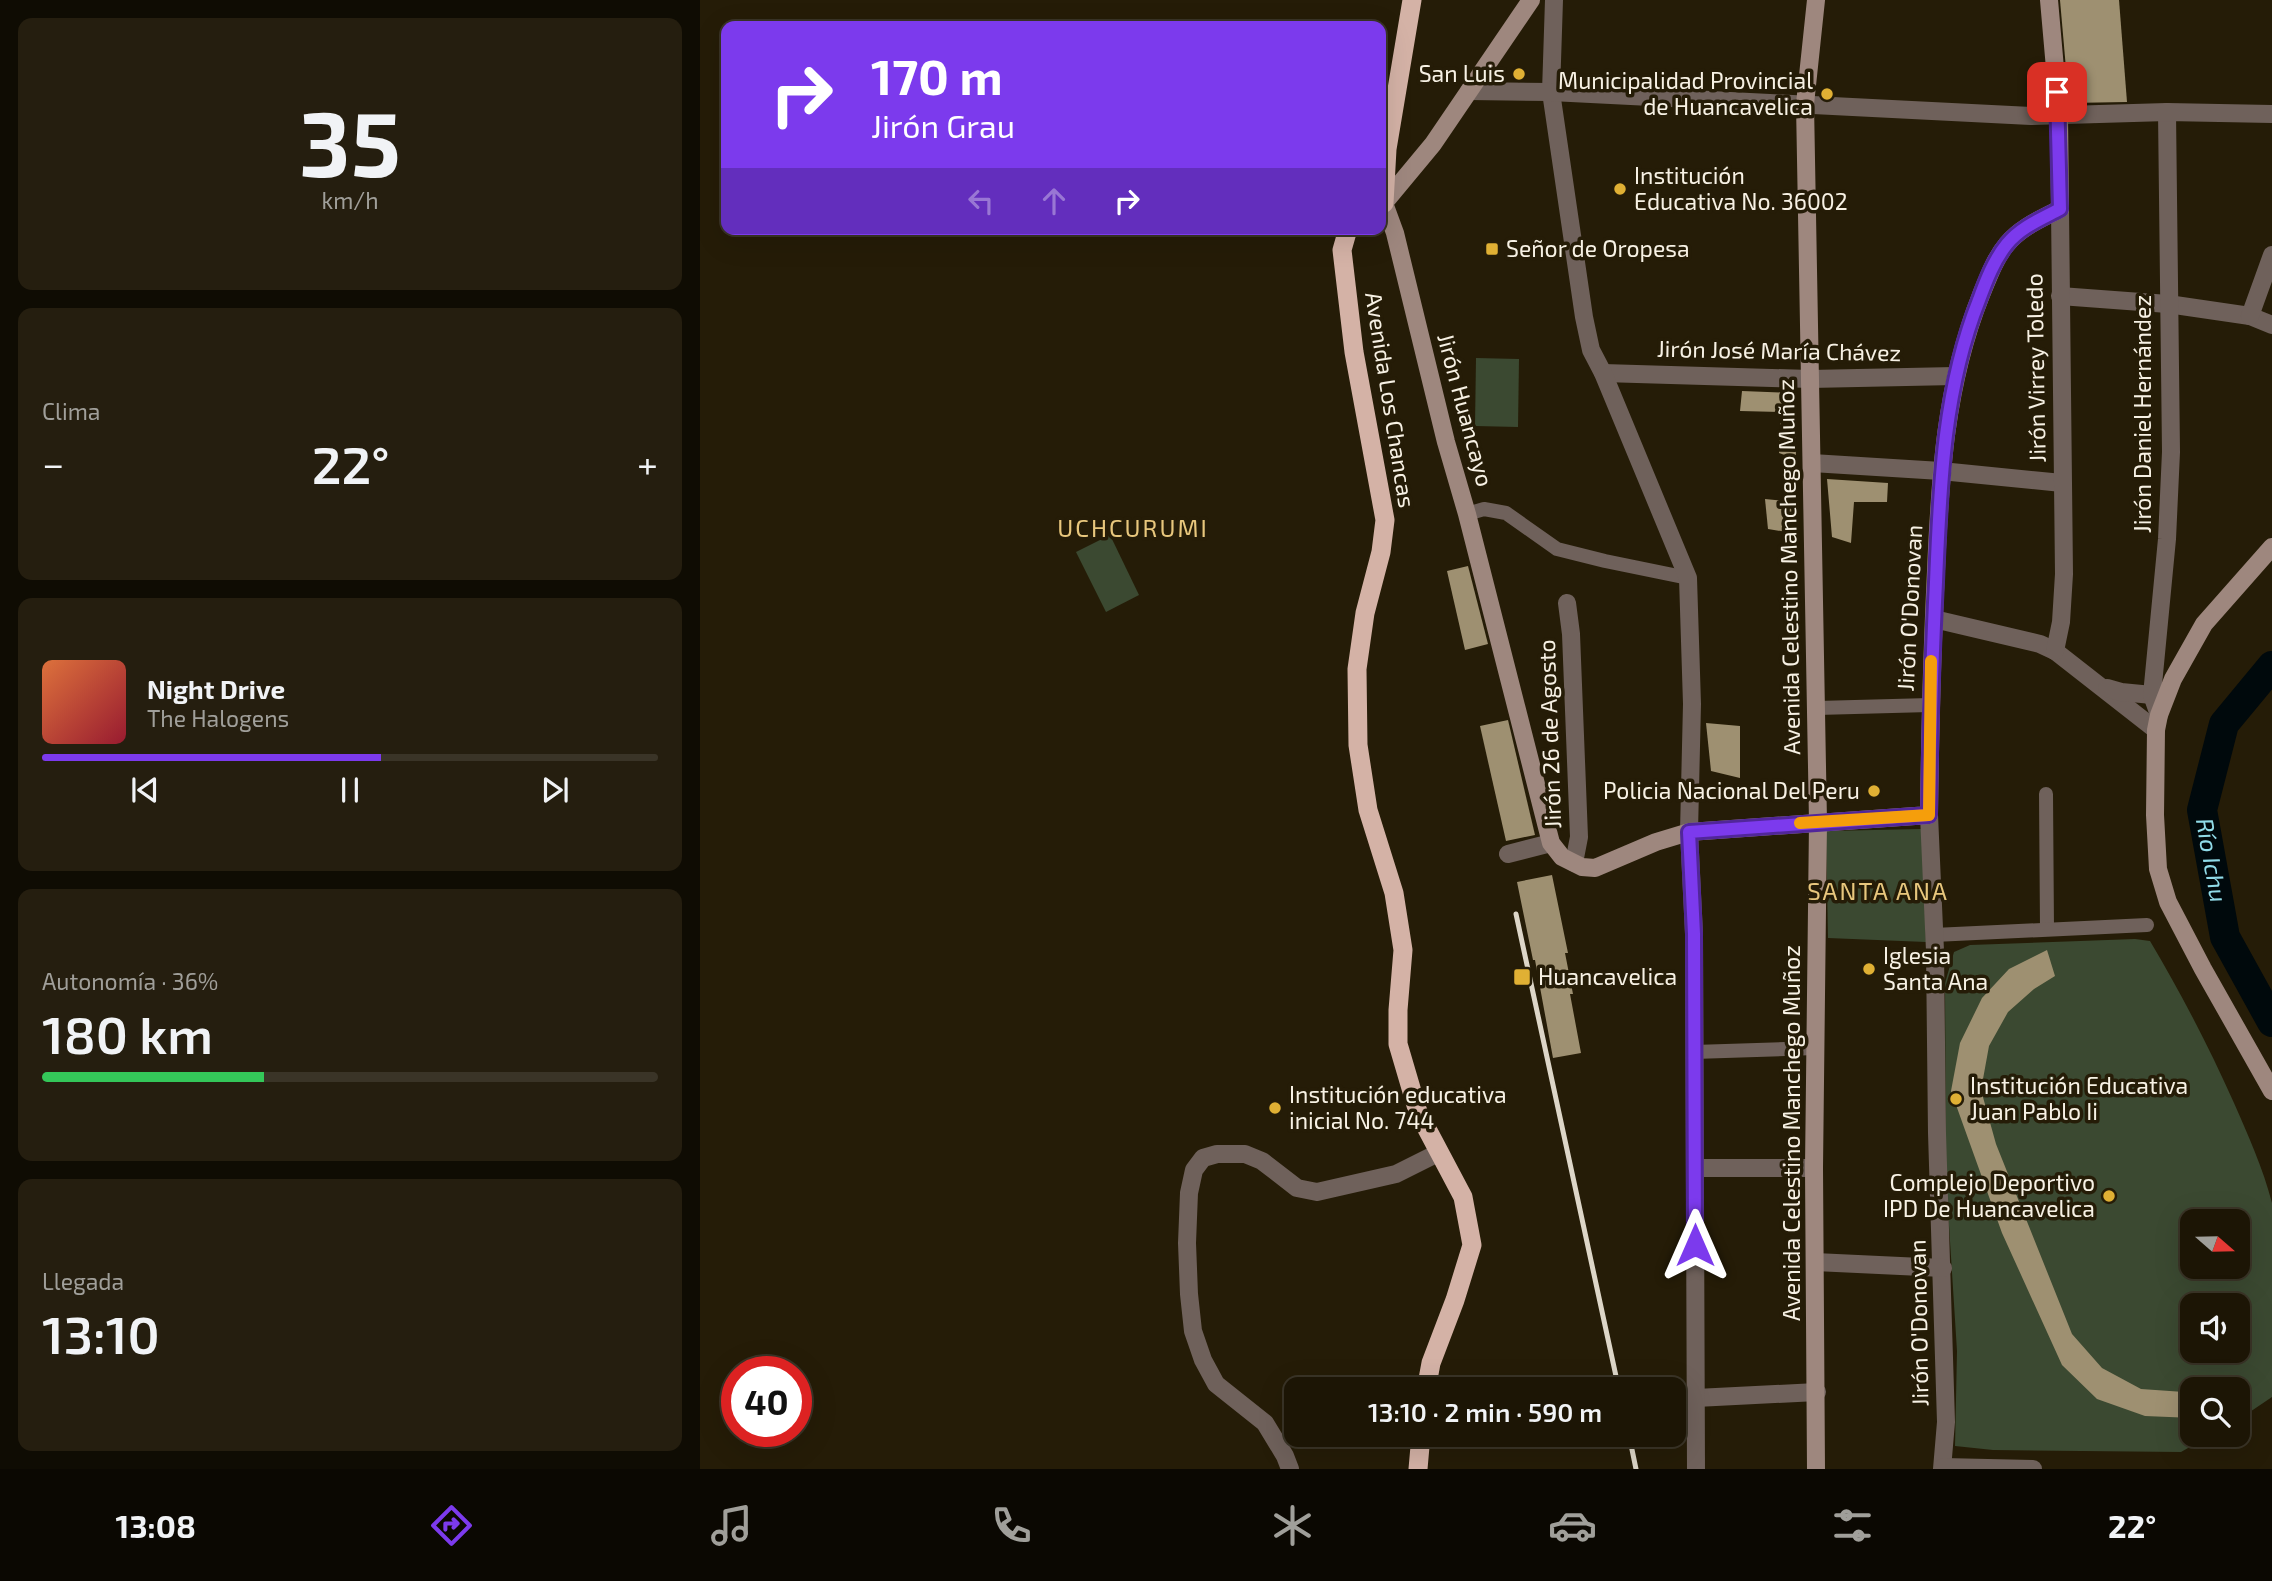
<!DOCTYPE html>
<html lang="es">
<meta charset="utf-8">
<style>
body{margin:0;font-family:"Exo 2",sans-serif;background:#251e0f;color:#f1f3f6;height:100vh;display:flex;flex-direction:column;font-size:26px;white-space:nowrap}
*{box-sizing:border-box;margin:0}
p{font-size:23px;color:#a09f9a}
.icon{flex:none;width:38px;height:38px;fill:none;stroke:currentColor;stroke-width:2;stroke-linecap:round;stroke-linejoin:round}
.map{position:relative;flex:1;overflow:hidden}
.side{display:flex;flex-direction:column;gap:18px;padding:18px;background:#0f0c03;width:700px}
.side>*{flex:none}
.banner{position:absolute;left:21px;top:21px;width:665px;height:214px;border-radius:14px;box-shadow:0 7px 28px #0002,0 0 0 2px #3a3427;background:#7c3aed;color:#fff;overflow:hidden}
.needle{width:46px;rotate:110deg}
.tools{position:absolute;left:1480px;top:1209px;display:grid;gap:14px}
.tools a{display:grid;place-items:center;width:70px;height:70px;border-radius:14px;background:#1c1505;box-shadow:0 7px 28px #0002,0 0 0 2px #3a3427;font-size:35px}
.speed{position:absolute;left:21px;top:1356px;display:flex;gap:14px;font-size:35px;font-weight:700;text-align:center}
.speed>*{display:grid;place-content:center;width:91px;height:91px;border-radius:50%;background:#1c1505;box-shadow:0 7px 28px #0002,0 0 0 2px #3a3427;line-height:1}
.speed .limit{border:10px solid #d22;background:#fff;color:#111}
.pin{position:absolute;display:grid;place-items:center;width:60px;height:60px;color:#fff;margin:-30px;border-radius:14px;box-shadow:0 4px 10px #0006}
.me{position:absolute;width:77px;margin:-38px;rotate:0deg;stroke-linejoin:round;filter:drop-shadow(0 0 5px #0008)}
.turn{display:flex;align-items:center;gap:24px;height:147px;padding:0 35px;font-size:32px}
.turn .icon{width:91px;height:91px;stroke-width:2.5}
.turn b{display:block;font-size:49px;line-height:60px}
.lanes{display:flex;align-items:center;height:66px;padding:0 35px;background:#0003;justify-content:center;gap:35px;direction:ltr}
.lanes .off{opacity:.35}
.big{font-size:52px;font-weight:600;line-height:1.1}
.side .widget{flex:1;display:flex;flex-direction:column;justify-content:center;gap:10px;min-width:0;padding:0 24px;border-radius:14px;background:#251e0f}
.side .dial{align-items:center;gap:0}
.dial b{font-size:91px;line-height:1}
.song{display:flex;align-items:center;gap:21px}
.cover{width:84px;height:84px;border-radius:10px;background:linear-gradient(135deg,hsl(20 70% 55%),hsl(350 70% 35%))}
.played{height:7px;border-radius:4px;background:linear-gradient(90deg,#7c3aed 55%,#3a3427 55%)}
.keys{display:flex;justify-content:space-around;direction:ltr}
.heat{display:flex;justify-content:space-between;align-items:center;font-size:38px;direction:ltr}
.charge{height:10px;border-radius:5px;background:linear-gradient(90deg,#34c759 36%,#3a3427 0)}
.trip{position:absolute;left:584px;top:1377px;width:402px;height:70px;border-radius:14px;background:#1c1505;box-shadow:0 7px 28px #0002,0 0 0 2px #3a3427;font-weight:600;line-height:70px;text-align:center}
.menu{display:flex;height:112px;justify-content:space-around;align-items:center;background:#0b0802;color:#a09f9a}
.menu .icon{width:49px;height:49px}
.menu .active{color:#7c3aed}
.menu b{font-size:32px;color:#f1f3f6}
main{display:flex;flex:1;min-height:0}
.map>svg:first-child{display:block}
</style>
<main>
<section class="side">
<div class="widget dial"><b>35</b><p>km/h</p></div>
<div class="widget"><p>Clima</p>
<div class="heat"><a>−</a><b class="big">22°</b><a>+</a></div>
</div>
<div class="widget">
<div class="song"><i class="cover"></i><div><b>Night Drive</b><p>The Halogens</p></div></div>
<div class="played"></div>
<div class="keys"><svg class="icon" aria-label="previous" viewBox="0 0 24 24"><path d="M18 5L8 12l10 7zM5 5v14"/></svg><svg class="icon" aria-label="pause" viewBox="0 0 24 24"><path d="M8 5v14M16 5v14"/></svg><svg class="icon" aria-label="next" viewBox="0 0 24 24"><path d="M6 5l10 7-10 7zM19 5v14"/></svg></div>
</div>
<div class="widget"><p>Autonomía · 36%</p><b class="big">180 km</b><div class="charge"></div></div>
<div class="widget"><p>Llegada</p><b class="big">13:10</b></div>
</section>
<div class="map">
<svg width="1572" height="1469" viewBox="0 0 1572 1469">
<rect width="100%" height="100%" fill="#251c07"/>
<g fill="#3b4931" fill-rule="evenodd">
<polygon points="776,358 819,359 818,427 775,426"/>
<polygon points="410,535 439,595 406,612 376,552"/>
<polygon points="1222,829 1226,942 1128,938 1126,831"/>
<path d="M1435,939L1450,941C1481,993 1509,1047 1534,1103C1548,1135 1563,1168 1572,1203V1397L1538,1420V1390H1493V1435H1511L1481,1452L1293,1450L1255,1446L1257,1351L1246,1178L1245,983L1254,952L1270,945ZM1493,1222H1538V1267H1493ZM1493,1306H1538V1351H1493Z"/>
</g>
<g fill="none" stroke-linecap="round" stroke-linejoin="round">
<path stroke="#00090c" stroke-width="30" id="s1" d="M1572,666L1524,724L1502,810L1525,937L1572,1022"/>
</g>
<g fill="#9e9071">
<polygon points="1360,0 1419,0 1427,102 1369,103"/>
<polygon points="1042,391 1095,393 1096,459 1079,453 1081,412 1040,411"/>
<polygon points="1127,479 1188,483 1187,502 1154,502 1151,543 1132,537"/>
<polygon points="1065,499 1097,502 1093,533 1068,529"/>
<polygon points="768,566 788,644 765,650 747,571"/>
<polygon points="808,720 835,835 806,841 780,726"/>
<polygon points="1006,723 1040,726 1040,778 1011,771"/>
<polygon points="852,875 868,953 865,953 873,994 870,994 881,1053 853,1058 835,960 833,960 817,882"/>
<polygon points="1347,950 1355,976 1334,989 1308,1012 1289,1046 1281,1090 1296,1144 1372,1334 1402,1368 1441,1389 1484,1392 1493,1389 1493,1418 1445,1416 1397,1399 1362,1365 1302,1233 1251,1091 1260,1043 1282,998 1309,969"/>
</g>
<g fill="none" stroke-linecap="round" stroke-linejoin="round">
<g stroke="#6f615b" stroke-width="14">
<polyline points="767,514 784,509 806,513 857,549 905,561 988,578"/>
<polyline points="1117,708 1230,705"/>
<polyline points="1346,794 1347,929"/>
<polyline points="1234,935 1447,925"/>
<polyline points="994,1052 1116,1048"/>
</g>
<g stroke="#6f615b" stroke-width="18">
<polyline points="1360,296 1468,304 1550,316 1572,325"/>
<polyline points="1550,316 1572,255"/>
<polyline points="903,373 1110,379 1255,376"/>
<polyline points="1112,463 1241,471 1362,483"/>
<polyline points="867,603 871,634 879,837 874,863"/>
<polyline points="1234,619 1340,644 1355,651 1456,730"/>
<polyline points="1355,651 1361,622 1364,574 1360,209"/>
<polyline points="1407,688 1421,692 1452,695"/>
<polyline points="1459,715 1452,695 1467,539 1471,452 1467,112"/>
<polyline points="1229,815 1235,951 1237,1133 1246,1422 1242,1469"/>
<polyline points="808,854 851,843"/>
<polyline points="995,1168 1114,1168"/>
<polyline points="1115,1262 1243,1268"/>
<polyline points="996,1398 1117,1392"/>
<polyline points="1243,1467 1333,1469"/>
<polyline points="590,1469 585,1456 565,1423 516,1384 503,1360 493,1331 489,1294 487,1243 489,1193 494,1170 503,1158 517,1154 545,1154 562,1161 597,1188 617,1192 696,1174 738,1153"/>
</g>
<g stroke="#6f615b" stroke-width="18">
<polyline points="854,0 851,92 884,317 891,350 903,373 988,578 992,704 989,832 994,934 996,1469"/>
<polyline points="769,91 851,92 1331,116 1467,112 1572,114"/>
</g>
<g stroke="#9e877e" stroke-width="18">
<path d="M831,0L733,144L684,203L695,233L746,442L767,514L851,843L862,857L882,867L895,868L956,842L989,832L1229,815C1230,733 1232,653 1236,571C1240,477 1245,385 1281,295C1288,278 1295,258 1307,244C1321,227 1341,219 1360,209L1359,114L1349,0"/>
<polyline points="1116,0 1105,104 1118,822 1114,1168 1116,1469"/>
<polyline points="1572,547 1504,624 1473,679 1459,715 1456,730 1455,815 1458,869 1468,902 1503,969 1572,1091"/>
</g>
<g stroke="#d4b2a6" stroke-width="19">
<polyline points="681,205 684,203 687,149 712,0"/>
<polyline points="648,229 642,250 654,352 685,520 681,552 665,613 657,669 658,745 668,810 694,893 703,950 698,1010 698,1044 718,1112 763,1197 772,1245 755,1300 731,1363 726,1390"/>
<polyline points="718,1469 721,1435"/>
</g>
<g stroke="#ddd6c8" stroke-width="5">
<polyline points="816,914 919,1390"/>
<polyline points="929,1435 936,1469"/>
</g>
</g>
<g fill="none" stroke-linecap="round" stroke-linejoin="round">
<defs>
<path id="route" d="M995,1245L994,934L989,832L1229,815C1230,737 1232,660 1236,582C1240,487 1243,390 1279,300C1286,281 1294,260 1307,244C1321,227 1341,219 1360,209L1357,92"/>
</defs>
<use href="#route" stroke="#51269a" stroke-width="18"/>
<use href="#route" stroke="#7c3aed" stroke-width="12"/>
<polyline stroke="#f59e0b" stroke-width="12" points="1100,823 1229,815 1231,661"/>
</g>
<g fill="#e0b034" stroke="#251c07" stroke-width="2.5">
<circle cx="819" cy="74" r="7"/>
<circle cx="1127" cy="94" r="7"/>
<circle cx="920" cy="189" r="7"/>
<rect x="785" y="242" width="14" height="14" rx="3.5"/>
<circle cx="1174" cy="791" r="7"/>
<circle cx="1169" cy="969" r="7"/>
<rect x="813" y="968" width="18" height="18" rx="3.5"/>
<circle cx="1256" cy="1099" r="7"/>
<circle cx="575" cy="1108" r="7"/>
<circle cx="1409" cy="1196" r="7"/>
</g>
<g text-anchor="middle" stroke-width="7" stroke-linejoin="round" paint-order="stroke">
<g font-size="23" fill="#f7f1e4" stroke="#251c07" text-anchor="start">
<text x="805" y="82" text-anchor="end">San Luis</text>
<text x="1113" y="89" text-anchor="end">Municipalidad Provincial<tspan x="1113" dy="26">de Huancavelica</tspan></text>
<text x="934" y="184">Institución<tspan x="934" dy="26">Educativa No. 36002</tspan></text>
<text x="806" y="257">Señor de Oropesa</text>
<text x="1160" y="799" text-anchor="end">Policia Nacional Del Peru</text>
<text x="1183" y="964">Iglesia<tspan x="1183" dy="26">Santa Ana</tspan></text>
<text x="838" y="985">Huancavelica</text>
<text x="1270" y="1094">Institución Educativa<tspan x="1270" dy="26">Juan Pablo Ii</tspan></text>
<text x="589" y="1103">Institución educativa<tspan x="589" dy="26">inicial No. 744</tspan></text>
<text x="1395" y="1191" text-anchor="end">Complejo Deportivo<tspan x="1395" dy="26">IPD De Huancavelica</tspan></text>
</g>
<g font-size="23" fill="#f7f1e4" stroke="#251c07">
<text transform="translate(1079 351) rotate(1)" y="8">Jirón José María Chávez</text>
<text transform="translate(1336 368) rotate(-91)" y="8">Jirón Virrey Toledo</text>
<text transform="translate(690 400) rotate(81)" y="8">Avenida Los Chancas</text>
<text transform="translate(765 410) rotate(75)" y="8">Jirón Huancayo</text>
<text transform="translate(1443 414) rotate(-90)" y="8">Jirón Daniel Hernández</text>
<text transform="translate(1089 567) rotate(-91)" y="8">Avenida Celestino Manchego Muñoz</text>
<text transform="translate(1210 608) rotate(-87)" y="8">Jirón O'Donovan</text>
<text transform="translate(850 734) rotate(-92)" y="8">Jirón 26 de Agosto</text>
<text transform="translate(1092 1133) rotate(-90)" y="8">Avenida Celestino Manchego Muñoz</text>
<text transform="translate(1219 1323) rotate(-91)" y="8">Jirón O'Donovan</text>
</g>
<g font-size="24" letter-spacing="2" fill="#e8c77d" stroke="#251c07">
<text x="433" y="537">UCHCURUMI</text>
<text x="1178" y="900">SANTA ANA</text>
</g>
<g font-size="24" font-style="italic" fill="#90dbe8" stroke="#251c07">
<text dy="8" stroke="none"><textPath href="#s1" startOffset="215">Río Ichu</textPath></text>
</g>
</g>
</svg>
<div class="tools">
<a><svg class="needle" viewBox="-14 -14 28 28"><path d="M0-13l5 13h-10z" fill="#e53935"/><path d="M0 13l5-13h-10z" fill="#a09f9a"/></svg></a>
<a><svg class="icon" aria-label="sound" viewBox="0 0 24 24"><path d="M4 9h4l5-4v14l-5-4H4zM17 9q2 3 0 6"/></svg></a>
<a><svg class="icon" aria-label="search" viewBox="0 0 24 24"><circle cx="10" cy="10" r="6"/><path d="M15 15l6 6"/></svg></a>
</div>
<div class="speed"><div class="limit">40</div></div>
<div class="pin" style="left:1357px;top:92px;background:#d93025"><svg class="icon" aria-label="arrive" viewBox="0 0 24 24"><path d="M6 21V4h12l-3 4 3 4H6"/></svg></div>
<svg class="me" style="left:995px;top:1245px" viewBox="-20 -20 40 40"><path d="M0-17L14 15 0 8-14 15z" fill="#7c3aed" stroke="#fff" stroke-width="4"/></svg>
<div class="trip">13:10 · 2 min · 590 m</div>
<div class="banner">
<div class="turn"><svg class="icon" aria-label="right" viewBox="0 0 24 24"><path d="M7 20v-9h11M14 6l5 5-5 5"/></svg><div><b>170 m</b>Jirón Grau</div></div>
<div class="lanes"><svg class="icon off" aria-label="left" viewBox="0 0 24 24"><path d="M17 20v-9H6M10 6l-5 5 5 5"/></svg><svg class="icon off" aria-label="ahead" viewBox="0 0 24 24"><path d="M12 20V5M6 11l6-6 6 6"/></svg><svg class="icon" aria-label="right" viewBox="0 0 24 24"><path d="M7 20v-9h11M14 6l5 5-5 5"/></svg></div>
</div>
</div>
</main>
<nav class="menu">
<b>13:08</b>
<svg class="icon active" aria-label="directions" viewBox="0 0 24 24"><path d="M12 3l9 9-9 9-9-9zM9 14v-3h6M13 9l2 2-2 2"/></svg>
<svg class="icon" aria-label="music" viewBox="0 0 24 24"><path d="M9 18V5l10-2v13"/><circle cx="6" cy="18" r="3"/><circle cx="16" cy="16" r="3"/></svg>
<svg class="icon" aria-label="phone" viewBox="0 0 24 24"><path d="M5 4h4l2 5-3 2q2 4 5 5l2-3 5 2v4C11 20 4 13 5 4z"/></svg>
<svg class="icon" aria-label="climate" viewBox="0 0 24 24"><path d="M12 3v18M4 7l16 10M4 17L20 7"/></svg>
<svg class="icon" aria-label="car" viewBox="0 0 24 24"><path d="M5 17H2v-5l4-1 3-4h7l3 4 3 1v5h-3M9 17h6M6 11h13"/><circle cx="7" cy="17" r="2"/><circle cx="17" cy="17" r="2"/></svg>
<svg class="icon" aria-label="filters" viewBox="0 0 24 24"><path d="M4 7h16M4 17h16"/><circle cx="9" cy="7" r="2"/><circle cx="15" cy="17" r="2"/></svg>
<b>22°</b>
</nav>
